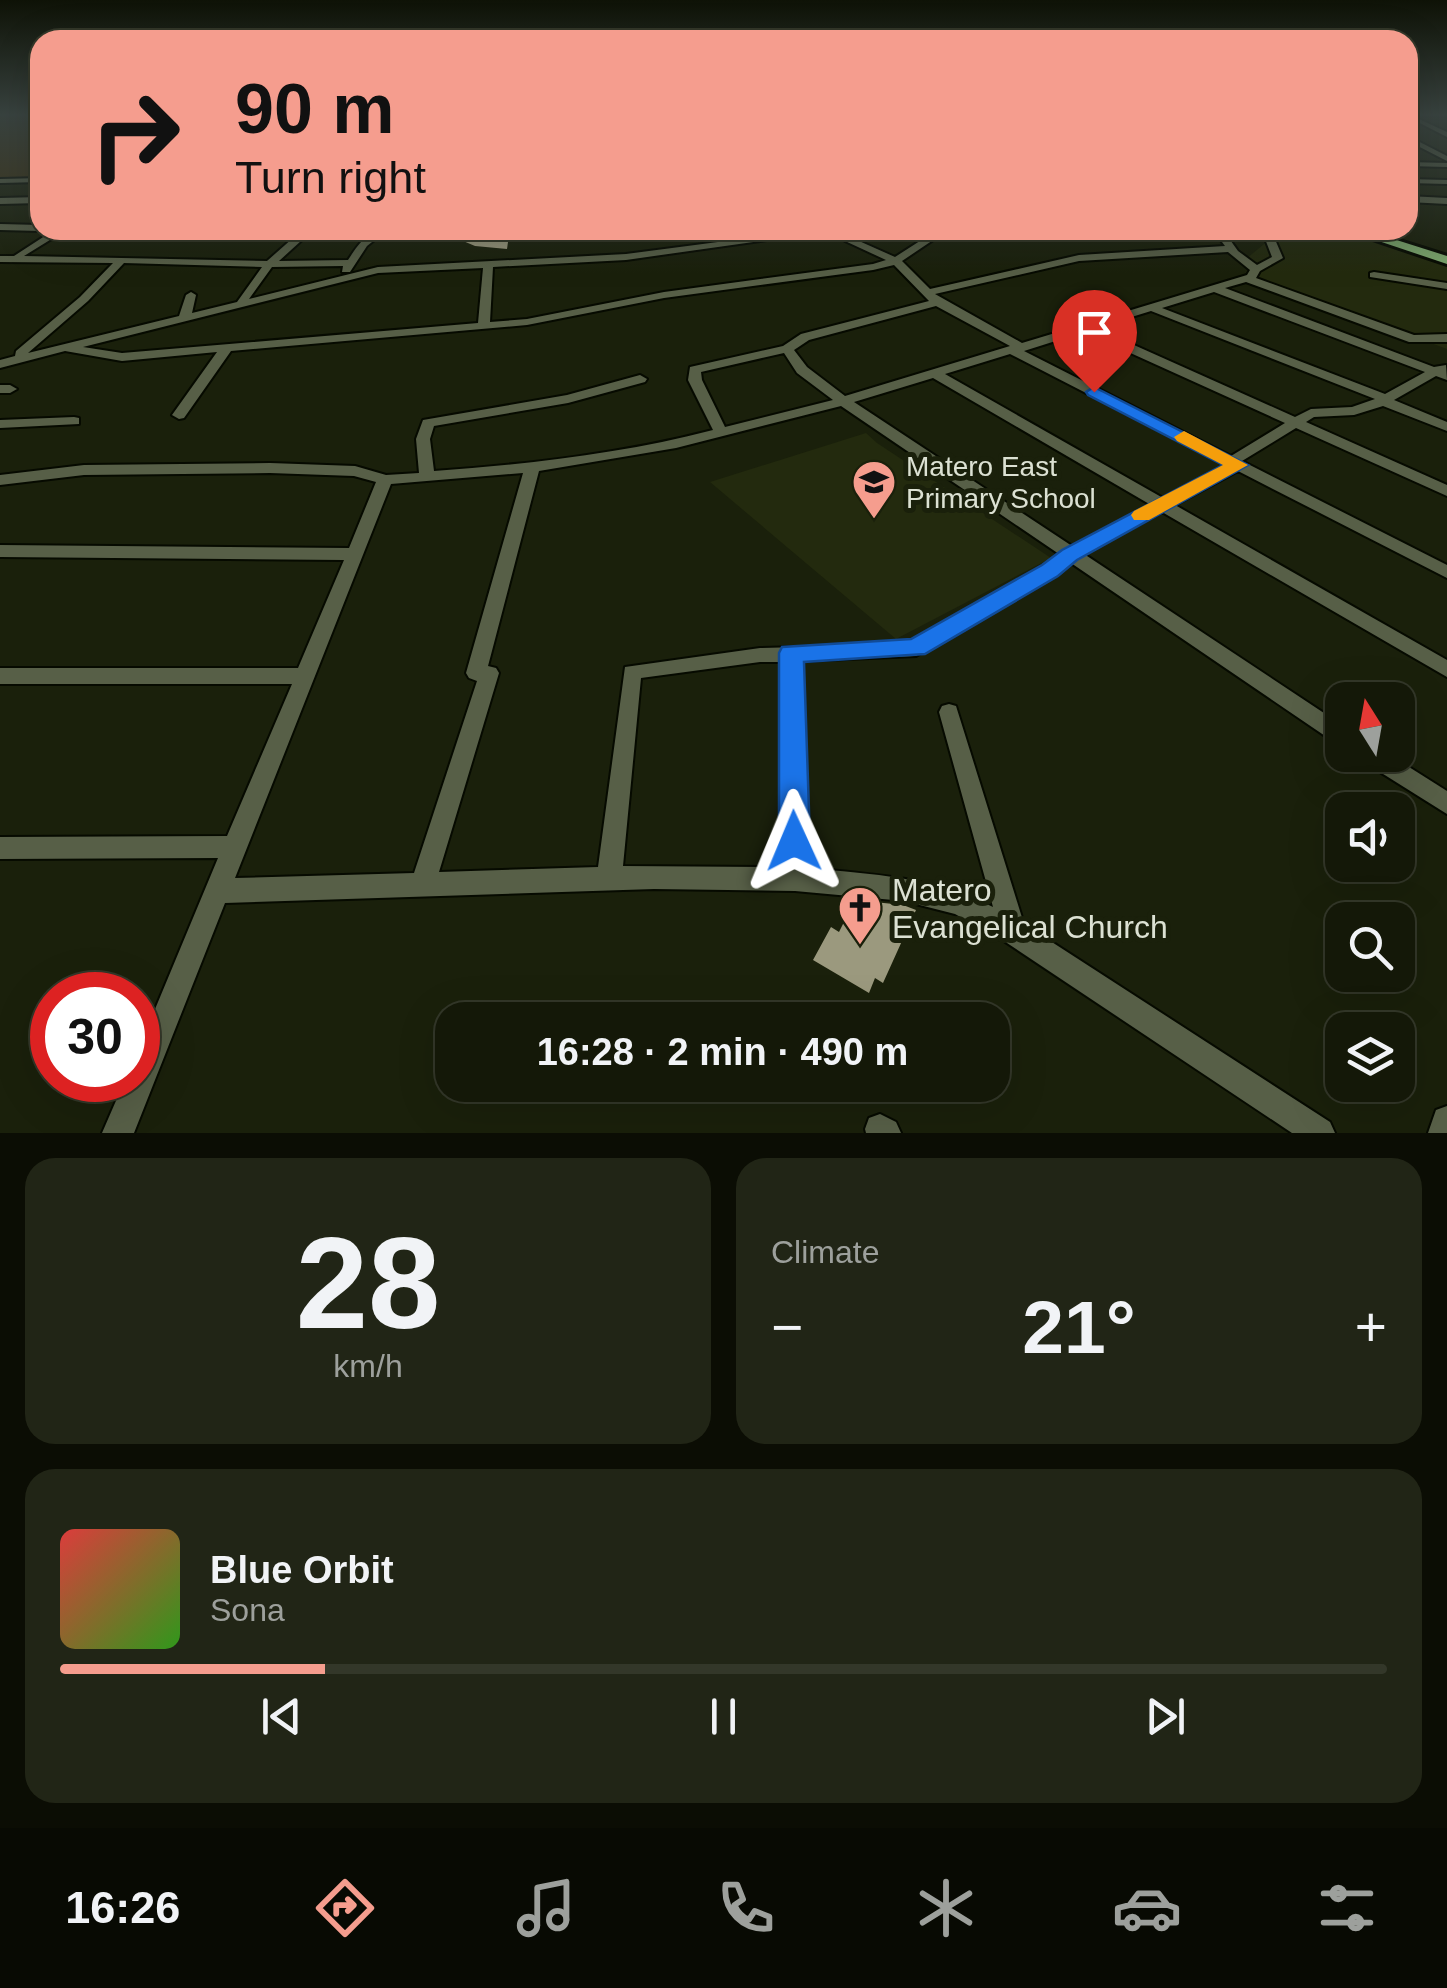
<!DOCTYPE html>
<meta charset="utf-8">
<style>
body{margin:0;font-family:Helvetica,sans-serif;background:#212516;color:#f1f3f6;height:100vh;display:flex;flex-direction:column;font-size:38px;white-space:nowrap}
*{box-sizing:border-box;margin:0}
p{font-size:32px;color:#9da09c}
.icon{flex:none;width:55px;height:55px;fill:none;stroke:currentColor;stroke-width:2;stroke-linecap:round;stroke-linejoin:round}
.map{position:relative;height:1133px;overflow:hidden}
.side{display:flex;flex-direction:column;gap:25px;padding:25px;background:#0b0d04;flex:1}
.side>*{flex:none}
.hud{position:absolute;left:30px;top:30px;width:1388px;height:210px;border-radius:30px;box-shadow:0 10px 40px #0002,0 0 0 2px #333729;background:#f59d8e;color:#111;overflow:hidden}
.needle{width:65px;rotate:349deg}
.tools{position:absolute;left:1325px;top:682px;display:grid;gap:20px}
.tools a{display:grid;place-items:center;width:90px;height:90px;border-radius:20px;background:#141808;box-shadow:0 10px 40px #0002,0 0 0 2px #333729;font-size:50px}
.speed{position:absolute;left:30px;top:972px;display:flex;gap:20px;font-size:50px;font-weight:700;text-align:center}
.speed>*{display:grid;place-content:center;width:130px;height:130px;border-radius:50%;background:#141808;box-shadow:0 10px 40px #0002,0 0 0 2px #333729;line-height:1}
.speed .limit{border:15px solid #d22;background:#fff;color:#111}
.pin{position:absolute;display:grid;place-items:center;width:85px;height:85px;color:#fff;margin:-102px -42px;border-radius:50% 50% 50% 0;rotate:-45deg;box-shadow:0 0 10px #0007}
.pin .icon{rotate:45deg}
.me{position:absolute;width:110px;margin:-55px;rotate:359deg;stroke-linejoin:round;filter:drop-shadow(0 0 8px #0008)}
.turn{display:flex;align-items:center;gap:35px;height:210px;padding:0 40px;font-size:45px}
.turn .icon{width:130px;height:130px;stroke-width:2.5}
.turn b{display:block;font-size:70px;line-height:85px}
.big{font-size:75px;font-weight:600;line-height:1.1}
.side .card{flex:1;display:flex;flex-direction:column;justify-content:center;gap:15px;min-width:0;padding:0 35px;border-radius:30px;background:#212516}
.side .dial{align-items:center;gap:0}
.dial b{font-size:130px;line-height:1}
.song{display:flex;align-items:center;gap:30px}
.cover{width:120px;height:120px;border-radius:15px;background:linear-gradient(135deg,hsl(0 70% 55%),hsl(110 70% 35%))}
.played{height:10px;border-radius:5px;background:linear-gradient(90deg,#f59d8e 20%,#333729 20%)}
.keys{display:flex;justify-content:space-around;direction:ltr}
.heat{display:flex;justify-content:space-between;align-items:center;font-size:55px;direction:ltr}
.side .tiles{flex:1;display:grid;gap:25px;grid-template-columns:1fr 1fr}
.card:last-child{grid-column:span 2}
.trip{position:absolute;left:435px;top:1002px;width:575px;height:100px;border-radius:30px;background:#141808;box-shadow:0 10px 40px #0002,0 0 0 2px #333729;font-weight:600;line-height:100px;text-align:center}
.tab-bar{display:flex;height:160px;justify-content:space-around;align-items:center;background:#080a03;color:#9da09c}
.tab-bar .icon{width:70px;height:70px}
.tab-bar .selected{color:#f59d8e}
.tab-bar b{font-size:45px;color:#f1f3f6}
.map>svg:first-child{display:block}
</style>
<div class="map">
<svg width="1447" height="1133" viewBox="0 0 1447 1133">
<rect width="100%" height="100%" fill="#1a200b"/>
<g fill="#232a0e">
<polygon points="1281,230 1344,230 1447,264 1447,349 1249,276 1246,259"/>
<polygon points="866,433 877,443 1051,558 896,639 710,482"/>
</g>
<polygon fill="#3e300f" points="0,114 40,114 40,178 0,180"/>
<g fill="#9b997e">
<polygon points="437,230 468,230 508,242 507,249 475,246"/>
<polygon points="855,900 903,905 916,910 883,983 875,978 869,993 813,960 831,927 839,932"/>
</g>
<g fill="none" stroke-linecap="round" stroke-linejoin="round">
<defs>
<g id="minor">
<polygon points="1408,114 1447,132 1447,137 1408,117"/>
<polygon points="1443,114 1447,114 1447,117"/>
<polygon points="1408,136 1447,156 1447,161 1408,141"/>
<polygon points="1408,162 1447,163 1447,167 1408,166"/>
<polygon points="40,178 40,182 0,183 0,179"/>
<polygon points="1408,179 1447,180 1447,184 1408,183"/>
<polygon points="1408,196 1447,198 1447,204 1408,202"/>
<polygon points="40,197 40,203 0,204 0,198"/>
<polygon points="0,224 40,225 40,230 43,230 40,231 0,230"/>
<path d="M54,230H66L24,256L267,261L302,230H313L279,261L348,260C358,245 367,230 387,230L367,246L350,272H342L343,266L272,267L249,299L378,267L626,254L810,230H837L626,260L493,267L490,322L527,319L664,292L873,264L886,260L845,241L879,230H895L859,241L895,257L937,230H948L902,261L930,289L1079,255L1225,246L1213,230H1223L1238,251L1257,265L1272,257L1262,231L1271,230L1283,258L1260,271L1256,278L1414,335L1447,334V342H1409L1246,282L1225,288L1434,367L1446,365L1447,380L1436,376L1394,400L1447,422V431L1383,406L1354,415L1314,417L1306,422L1447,485V496L1296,428L1242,461L1447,565V578L1238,471L1175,505L1447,660V677L1162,512L1084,554L1342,725V745L1334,742L1071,563L1056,575L916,656L801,661L807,868C872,874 935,877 993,907L939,712L942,706L949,704L956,706L1024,924L1330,1122L1335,1133H1292L1004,941L955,914L904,901L795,891L654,889L225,903L134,1133H102L125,1080H138V1050L218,858L0,859V837L227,836L292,684H0V668H298L344,560L0,557V545L349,548L376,482L354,476L270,473L84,475L0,485V475L84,465L270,463L355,466L386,475L419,473L416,439L423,420L567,395L640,375L647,379L645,382L568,403L434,426L430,439L434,471C528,464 621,454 713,430L688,380L690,367L783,346L801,334L929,301L894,265L873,270L664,298L527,325L231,351L184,418L179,419L172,415L217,352L122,361L65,351L0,368V360L15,356L16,351L80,297L113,263L0,262V256H14ZM1228,252L1250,270L1247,275L1022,343L935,294L1079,261ZM124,263L262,267L237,302L192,313L196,295L191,292L186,295L179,316L28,353L88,301ZM483,268L478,323L122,353L83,347L378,273ZM1214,292L1425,372L1385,394L1162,308ZM936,306L1010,346L845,396L807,367L794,350L809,340ZM1151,311L1375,399L1352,407L1311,409L1295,417L1096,328ZM1084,332L1285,423L1231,456L1024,351ZM784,353L797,373L833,400L725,427L702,380L701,372ZM1010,354L1226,465L1163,498L945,374ZM933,378L1151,505L1072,546L854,402ZM841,406L1059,554L1044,567L906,644L760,648L625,667L598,867L439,872L499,673L496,668L488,666L539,471L676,448ZM523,473L466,673L469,678L477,681L414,873L235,878L391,484ZM760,662H781L782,867L623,866L641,678Z"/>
<polygon points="996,230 1034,230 1013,236"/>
<polygon points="1374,272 1447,283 1447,289 1370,277 1370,273"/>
<polygon points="0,385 10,385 17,389 10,393 0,393"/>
<polygon points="74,417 79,418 79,424 0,428 0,420"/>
<polygon points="1361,755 1390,755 1447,791 1447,814 1364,762"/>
<polygon points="1447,1106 1447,1133 1428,1133 1436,1110"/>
<polygon points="880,1114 896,1122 901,1133 866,1133 865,1129 869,1118"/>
</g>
<polygon id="major" points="1346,230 1365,230 1447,256 1447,264"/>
</defs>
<use href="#minor" stroke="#060a00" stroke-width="4"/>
<use href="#major" stroke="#060a00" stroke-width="6"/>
<use href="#minor" fill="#575f47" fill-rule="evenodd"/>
<use href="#major" fill="#79a36a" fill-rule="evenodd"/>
</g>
<linearGradient id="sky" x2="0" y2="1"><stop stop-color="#0e1206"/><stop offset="0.42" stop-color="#38423f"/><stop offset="1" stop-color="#38423f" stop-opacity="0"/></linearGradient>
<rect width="1447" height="273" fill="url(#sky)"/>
<polygon fill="#1a73e8" stroke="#114b97" stroke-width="2.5" points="1094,387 1248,465 1077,560 1058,576 925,654 804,662 810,841 805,851 794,856 783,851 779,841 779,653 782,647 911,639 1042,565 1062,550 1223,465 1088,395 1086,392"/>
<polygon fill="#f59e0b" points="1184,431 1248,465 1149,520 1134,520 1131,515 1134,511 1223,465 1177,441 1174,437"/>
<defs>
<symbol id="school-pin" viewBox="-11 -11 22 30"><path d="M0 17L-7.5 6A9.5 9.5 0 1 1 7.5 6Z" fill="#f59d8e" stroke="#1a200b"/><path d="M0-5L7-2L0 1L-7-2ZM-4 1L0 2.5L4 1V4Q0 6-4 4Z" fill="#111"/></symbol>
<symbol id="church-pin" viewBox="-11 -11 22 30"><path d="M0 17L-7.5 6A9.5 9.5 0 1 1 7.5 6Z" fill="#f59d8e" stroke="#1a200b"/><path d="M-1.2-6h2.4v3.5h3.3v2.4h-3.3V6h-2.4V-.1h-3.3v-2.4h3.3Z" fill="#111"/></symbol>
</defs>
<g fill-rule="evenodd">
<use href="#school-pin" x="849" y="457" width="50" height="68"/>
<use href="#church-pin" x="835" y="883" width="50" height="68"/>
</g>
<g text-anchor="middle" stroke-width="10" stroke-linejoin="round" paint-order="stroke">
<g font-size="28" fill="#dce1d3" stroke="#1a200b" text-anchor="start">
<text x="906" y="476">Matero East<tspan x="906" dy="32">Primary School</tspan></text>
</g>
<g font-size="32" fill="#dce1d3" stroke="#1a200b" text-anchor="start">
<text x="892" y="901">Matero<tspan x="892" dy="37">Evangelical Church</tspan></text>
</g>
</g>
</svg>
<div class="tools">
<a><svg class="needle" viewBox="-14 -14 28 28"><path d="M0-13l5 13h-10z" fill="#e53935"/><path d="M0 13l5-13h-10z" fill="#9da09c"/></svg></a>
<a><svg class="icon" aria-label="sound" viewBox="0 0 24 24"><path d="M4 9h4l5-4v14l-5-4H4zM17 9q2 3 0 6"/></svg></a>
<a><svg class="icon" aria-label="search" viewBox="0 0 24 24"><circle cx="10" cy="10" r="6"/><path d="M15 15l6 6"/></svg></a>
<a><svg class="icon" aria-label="layers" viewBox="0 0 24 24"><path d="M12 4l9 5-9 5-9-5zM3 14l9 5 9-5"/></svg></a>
</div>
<div class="speed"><div class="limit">30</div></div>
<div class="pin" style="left:1094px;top:392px;background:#d93025"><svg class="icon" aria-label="arrive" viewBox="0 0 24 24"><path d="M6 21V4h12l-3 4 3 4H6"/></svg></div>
<svg class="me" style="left:794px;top:841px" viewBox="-20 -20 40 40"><path d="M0-17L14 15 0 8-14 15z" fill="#1a73e8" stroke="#fff" stroke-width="4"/></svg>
<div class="trip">16:28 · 2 min · 490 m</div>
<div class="hud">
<div class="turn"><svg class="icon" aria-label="right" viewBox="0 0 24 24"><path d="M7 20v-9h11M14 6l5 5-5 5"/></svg><div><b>90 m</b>Turn right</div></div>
</div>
</div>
<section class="side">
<div class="tiles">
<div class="card dial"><b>28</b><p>km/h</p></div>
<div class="card"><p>Climate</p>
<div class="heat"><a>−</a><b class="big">21°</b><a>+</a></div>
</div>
<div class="card">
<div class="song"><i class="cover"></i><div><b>Blue Orbit</b><p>Sona</p></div></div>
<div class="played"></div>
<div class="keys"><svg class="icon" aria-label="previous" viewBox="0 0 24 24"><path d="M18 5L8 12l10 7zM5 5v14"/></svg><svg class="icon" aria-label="pause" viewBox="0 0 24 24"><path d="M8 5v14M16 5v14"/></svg><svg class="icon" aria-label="next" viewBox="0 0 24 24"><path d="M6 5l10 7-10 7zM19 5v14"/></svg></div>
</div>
</div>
</section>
<nav class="tab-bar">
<b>16:26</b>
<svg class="icon selected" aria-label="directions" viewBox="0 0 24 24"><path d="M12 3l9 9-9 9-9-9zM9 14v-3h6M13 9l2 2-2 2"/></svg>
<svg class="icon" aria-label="music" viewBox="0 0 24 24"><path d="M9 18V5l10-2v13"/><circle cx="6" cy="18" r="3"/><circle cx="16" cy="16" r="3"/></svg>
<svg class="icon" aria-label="phone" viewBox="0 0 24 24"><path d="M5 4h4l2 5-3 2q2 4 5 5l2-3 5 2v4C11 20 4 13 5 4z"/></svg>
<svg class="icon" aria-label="climate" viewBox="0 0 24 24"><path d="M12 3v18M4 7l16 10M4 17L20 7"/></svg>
<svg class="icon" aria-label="car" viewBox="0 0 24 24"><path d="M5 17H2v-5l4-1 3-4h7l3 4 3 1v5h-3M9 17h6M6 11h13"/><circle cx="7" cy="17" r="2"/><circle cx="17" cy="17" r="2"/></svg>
<svg class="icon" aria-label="filters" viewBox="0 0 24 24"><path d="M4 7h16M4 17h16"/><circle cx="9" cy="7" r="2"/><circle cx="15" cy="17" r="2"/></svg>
</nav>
